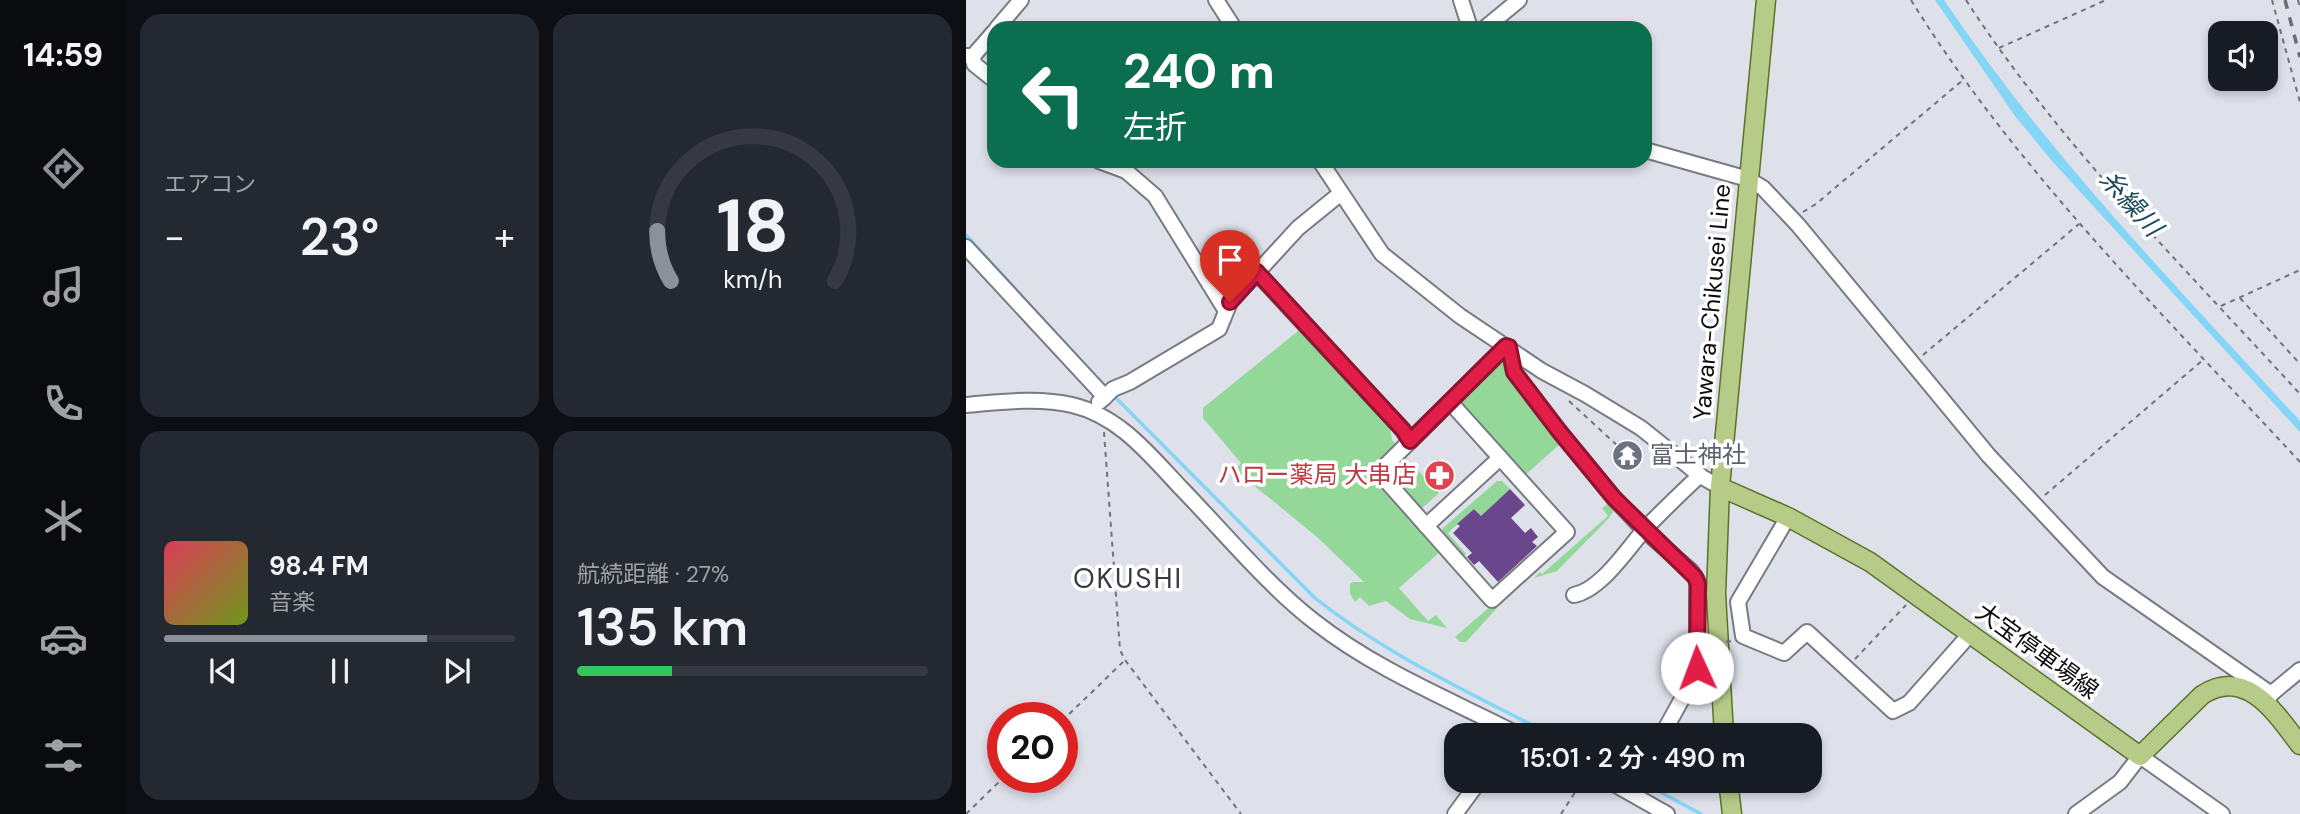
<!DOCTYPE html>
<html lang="ja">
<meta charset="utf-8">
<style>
body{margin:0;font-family:"DM Sans","Noto Sans JP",sans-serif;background:#242831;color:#f1f3f6;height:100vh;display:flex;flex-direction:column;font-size:26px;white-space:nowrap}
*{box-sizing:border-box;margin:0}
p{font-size:23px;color:#9ea1a6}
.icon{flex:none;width:38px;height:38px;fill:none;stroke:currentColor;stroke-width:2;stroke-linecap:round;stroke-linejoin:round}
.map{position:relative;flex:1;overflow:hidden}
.side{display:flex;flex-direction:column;gap:14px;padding:14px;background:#0d0f14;width:840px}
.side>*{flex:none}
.hud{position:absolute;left:21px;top:21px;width:665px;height:147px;border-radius:21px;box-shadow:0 4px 10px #0003;background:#0b6e4f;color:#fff;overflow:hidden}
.controls{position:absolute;left:1242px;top:21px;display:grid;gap:14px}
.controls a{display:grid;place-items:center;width:70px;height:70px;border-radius:14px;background:#171b24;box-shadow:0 4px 10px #0003;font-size:35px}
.speed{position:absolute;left:21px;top:702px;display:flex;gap:14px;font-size:35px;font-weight:700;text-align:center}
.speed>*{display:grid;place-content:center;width:91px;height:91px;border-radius:50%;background:#171b24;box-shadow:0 4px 10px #0003;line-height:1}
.speed .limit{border:10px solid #d22;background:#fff;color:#111}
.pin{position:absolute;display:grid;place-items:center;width:60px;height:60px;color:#fff;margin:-72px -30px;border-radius:50% 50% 50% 0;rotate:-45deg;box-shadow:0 0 7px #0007}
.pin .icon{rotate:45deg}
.me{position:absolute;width:77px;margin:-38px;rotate:358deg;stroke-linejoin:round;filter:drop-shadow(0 0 5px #0008)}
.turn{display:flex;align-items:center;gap:24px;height:147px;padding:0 21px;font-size:32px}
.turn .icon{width:91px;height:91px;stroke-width:2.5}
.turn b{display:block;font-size:49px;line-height:60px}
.big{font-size:52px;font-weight:600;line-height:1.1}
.side .card{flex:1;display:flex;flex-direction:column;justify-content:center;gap:10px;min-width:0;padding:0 24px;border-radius:21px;background:#242831}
.side .dial{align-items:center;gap:0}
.dial svg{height:182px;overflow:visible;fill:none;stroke:#363941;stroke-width:7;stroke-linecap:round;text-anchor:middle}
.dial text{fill:#f1f3f6;stroke:none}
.song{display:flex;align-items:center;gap:21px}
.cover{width:84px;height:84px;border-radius:10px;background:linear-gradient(135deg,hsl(350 70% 55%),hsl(80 70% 35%))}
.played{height:7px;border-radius:4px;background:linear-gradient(90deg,#8c9099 75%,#363941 75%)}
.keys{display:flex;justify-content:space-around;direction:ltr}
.heat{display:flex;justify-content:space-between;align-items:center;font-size:38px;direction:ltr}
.charge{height:10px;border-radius:5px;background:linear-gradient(90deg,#34c759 27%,#363941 0)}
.side .tiles{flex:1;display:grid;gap:14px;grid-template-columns:repeat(2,1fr)}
.trip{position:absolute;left:478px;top:723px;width:378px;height:70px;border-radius:21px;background:#171b24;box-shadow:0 4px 10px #0003;font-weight:600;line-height:70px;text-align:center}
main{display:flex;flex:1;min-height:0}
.menu{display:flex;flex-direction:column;width:126px;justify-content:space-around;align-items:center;background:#090b0e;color:#9ea1a6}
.menu .icon{width:49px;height:49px}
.menu .active{color:#8c9099}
.menu b{font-size:32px;color:#f1f3f6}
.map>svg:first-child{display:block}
</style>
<main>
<nav class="menu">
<b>14:59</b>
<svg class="icon active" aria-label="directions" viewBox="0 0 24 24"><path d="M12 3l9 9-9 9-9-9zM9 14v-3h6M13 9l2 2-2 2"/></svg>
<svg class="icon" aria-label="music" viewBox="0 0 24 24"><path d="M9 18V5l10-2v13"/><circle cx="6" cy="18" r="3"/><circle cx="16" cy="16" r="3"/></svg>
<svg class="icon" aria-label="phone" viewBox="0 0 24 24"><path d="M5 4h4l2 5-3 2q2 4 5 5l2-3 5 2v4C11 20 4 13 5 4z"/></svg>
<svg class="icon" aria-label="climate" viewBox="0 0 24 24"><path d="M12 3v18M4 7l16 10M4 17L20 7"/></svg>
<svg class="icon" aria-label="car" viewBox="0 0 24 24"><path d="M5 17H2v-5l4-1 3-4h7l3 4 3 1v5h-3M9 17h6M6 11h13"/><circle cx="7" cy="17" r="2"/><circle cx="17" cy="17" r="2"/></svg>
<svg class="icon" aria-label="filters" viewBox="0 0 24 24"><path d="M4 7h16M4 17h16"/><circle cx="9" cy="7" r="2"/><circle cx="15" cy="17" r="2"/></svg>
</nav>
<section class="side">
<div class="tiles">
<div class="card"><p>エアコン</p>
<div class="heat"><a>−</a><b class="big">23°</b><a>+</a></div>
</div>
<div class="card dial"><svg viewBox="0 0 100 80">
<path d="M14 69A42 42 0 1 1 86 69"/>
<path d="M14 69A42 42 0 0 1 8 47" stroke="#8c9099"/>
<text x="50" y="56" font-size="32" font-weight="700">18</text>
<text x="50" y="72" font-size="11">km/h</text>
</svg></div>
<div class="card">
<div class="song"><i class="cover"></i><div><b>98.4 FM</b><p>音楽</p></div></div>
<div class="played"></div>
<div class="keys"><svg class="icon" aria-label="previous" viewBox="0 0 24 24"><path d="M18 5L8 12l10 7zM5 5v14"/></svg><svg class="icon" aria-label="pause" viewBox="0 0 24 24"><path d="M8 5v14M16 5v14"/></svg><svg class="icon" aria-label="next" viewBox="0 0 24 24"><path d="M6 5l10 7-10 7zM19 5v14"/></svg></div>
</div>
<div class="card"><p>航続距離 · 27%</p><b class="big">135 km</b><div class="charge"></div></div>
</div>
</section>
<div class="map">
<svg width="1334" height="814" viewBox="0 0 1334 814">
<rect width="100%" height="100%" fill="#dee0ea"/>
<g fill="#93d898">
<polygon points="337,327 423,421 426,440 431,446 405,472 475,551 433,588 462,621 470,615 481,628 444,619 420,601 403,606 394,597 389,602 384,594 384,584 387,582 398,582 351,537 269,470 275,463 237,418 237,408"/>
<polygon points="530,362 536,362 649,509 642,519 591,571 568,578 574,572 576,574 642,516 636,508 643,503 593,445 558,476 490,401"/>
<polygon points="437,454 473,493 453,511 424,478 424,467"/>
<polygon points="531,481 536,481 544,489 515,516 508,509 482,533 500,554 498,556 477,532 477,528"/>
<polygon points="527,604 531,608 500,642 494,642 489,637"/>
</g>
<path fill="#84d5f6" d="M969,0H978C1081,153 1209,285 1334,421V432L1086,161L1049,116Z"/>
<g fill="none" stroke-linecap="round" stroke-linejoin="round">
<g stroke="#84d5f6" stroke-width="3.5">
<polyline points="0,235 136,384"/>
<path d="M146,394L349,598C420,655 505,693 585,735"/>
<polyline points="672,780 735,814"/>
</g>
</g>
<g fill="#6a468c">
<polygon points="472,459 488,478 474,490 458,472"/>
<polygon points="544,489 559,505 545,518 559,533 565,528 572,537 566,542 571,546 532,582 513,561 508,565 501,557 506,553 487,533 494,526 491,524 508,509 515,516"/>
</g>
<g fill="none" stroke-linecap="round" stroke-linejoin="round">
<defs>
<g id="minor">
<polyline points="250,0 268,28"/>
<polyline points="495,0 504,28"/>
<polyline points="31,28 55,0"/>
<polyline points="519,28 553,0"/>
<polyline points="0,56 7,56 28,32"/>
<polyline points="7,56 8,64 28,80"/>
<polyline points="679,150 782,179 797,188 832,225 1023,456 1137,577 1305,694"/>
<polyline points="133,161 160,171 189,196 260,311"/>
<polyline points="354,161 416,254 494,316 576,371 619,394 675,428 736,477 754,487"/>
<polyline points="0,247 139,397 133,402"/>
<polyline points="291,273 437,430 444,441"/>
<polyline points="543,347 548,372 593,431 648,498 678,530 725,571 731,580 731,668 727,679 696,735"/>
<polyline points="139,397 147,389 164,382 253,329 264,302 332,228 375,193"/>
<polyline points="484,402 601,532 526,600 416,476 417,468 540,346"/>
<path d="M0,405C35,402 72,397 106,405C153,416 182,453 214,487C256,530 302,586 349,622C410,670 485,700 553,735"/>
<polyline points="822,517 772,602 777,636 818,653 841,632 927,711 943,703 1005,633"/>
<polyline points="460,526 534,458"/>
<path d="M608,595C635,590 661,549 679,529C696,511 715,493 733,476"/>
<polyline points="1301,702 1305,694 1334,670"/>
<polyline points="641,780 701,814"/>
<polyline points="489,814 514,780"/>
<polyline points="1110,814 1154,782 1174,756 1256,814"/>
</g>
<g id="major">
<path d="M754,487L822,517L904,562L1174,756L1236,695C1281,666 1311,715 1334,745"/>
<polyline points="758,735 750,594 754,487 800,0"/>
<polyline points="762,780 766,814"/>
</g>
</defs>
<use href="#minor" stroke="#797b84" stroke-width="18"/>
<use href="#major" stroke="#5c722b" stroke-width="21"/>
<g stroke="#727379" stroke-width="2" stroke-dasharray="5 5" stroke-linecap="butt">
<path d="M945,0C1051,171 1198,315 1334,462"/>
<path d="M1000,0C1094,145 1218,267 1334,394"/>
<polyline points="1306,0 1334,102"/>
<polyline points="1332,0 1334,9"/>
<polyline points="1033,48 1140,0"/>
<polyline points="837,212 850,204 997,80"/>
<polyline points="1274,298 1334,364"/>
<polyline points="1255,306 1334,270"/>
<polyline points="957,355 1113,224"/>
<polyline points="603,401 655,449"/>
<polyline points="138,432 154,650 159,660 275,814"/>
<polyline points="1079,495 1237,360"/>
<polyline points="889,659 940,605"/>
<polyline points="96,721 158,661"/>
<polyline points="0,814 38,777"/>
<polyline points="595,814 617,780"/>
</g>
<use href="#minor" stroke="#fff" stroke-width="14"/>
<use href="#major" stroke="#b6cb88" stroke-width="18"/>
<polyline stroke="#6c6d73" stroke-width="3.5" stroke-dasharray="9 9" stroke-linecap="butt" points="1319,0 1334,57"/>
<polyline stroke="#727379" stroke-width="2" stroke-dasharray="5 5" stroke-linecap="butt" points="730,643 770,641"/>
</g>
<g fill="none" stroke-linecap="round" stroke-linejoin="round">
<defs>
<polyline id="route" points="264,302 291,272 437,430 444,441 540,346 543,347 548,372 593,431 648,498 729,577 732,584 731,668"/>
</defs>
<use href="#route" stroke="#92132f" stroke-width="18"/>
<use href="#route" stroke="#e11d48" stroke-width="12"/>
</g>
<defs>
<symbol id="temple-disc" viewBox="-11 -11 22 22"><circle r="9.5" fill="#6b7280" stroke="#fff"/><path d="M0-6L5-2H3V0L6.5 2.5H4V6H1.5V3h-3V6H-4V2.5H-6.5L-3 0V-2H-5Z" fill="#fff"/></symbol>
<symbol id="pharmacy-disc" viewBox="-11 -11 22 22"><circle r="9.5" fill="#e0444e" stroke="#fff"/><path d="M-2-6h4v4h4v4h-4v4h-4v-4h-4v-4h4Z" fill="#fff"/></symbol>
</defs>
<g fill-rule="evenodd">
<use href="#temple-disc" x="644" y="438" width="35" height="35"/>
<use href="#pharmacy-disc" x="456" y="458" width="35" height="35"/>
</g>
<g text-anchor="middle" stroke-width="7" stroke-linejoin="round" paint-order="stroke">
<g font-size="24" fill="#0d0d10" stroke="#fff">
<text transform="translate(746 302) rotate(-85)" y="8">Yawara-Chikusei Line</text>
<text transform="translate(1071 651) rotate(36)" y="8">大宝停車場線</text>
</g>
<g font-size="24" fill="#5b616d" stroke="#fff" text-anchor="start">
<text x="684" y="463">富士神社</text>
</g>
<g font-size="24" fill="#be3a42" stroke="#fff" text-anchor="end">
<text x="450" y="483">ハロー薬局 大串店</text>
</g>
<g font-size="26" font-style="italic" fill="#1c4b5c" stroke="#fff">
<text transform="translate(1165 203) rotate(48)" y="9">糸繰川</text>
</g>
<g font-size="28" letter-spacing="2" fill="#393a42" stroke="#fff">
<text x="162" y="588">OKUSHI</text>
</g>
</g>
</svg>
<div class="controls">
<a><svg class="icon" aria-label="sound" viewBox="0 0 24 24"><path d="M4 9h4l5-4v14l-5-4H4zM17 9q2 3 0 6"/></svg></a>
</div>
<div class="speed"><div class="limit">20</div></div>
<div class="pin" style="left:264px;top:302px;background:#d93025"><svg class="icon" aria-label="arrive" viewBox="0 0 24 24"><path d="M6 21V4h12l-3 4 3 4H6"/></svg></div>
<svg class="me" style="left:731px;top:668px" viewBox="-20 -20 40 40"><circle r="19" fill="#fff"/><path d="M0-13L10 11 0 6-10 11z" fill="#e11d48"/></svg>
<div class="trip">15:01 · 2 分 · 490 m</div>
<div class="hud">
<div class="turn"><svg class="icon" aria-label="left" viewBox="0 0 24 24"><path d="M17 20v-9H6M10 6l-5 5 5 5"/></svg><div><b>240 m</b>左折</div></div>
</div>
</div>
</main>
